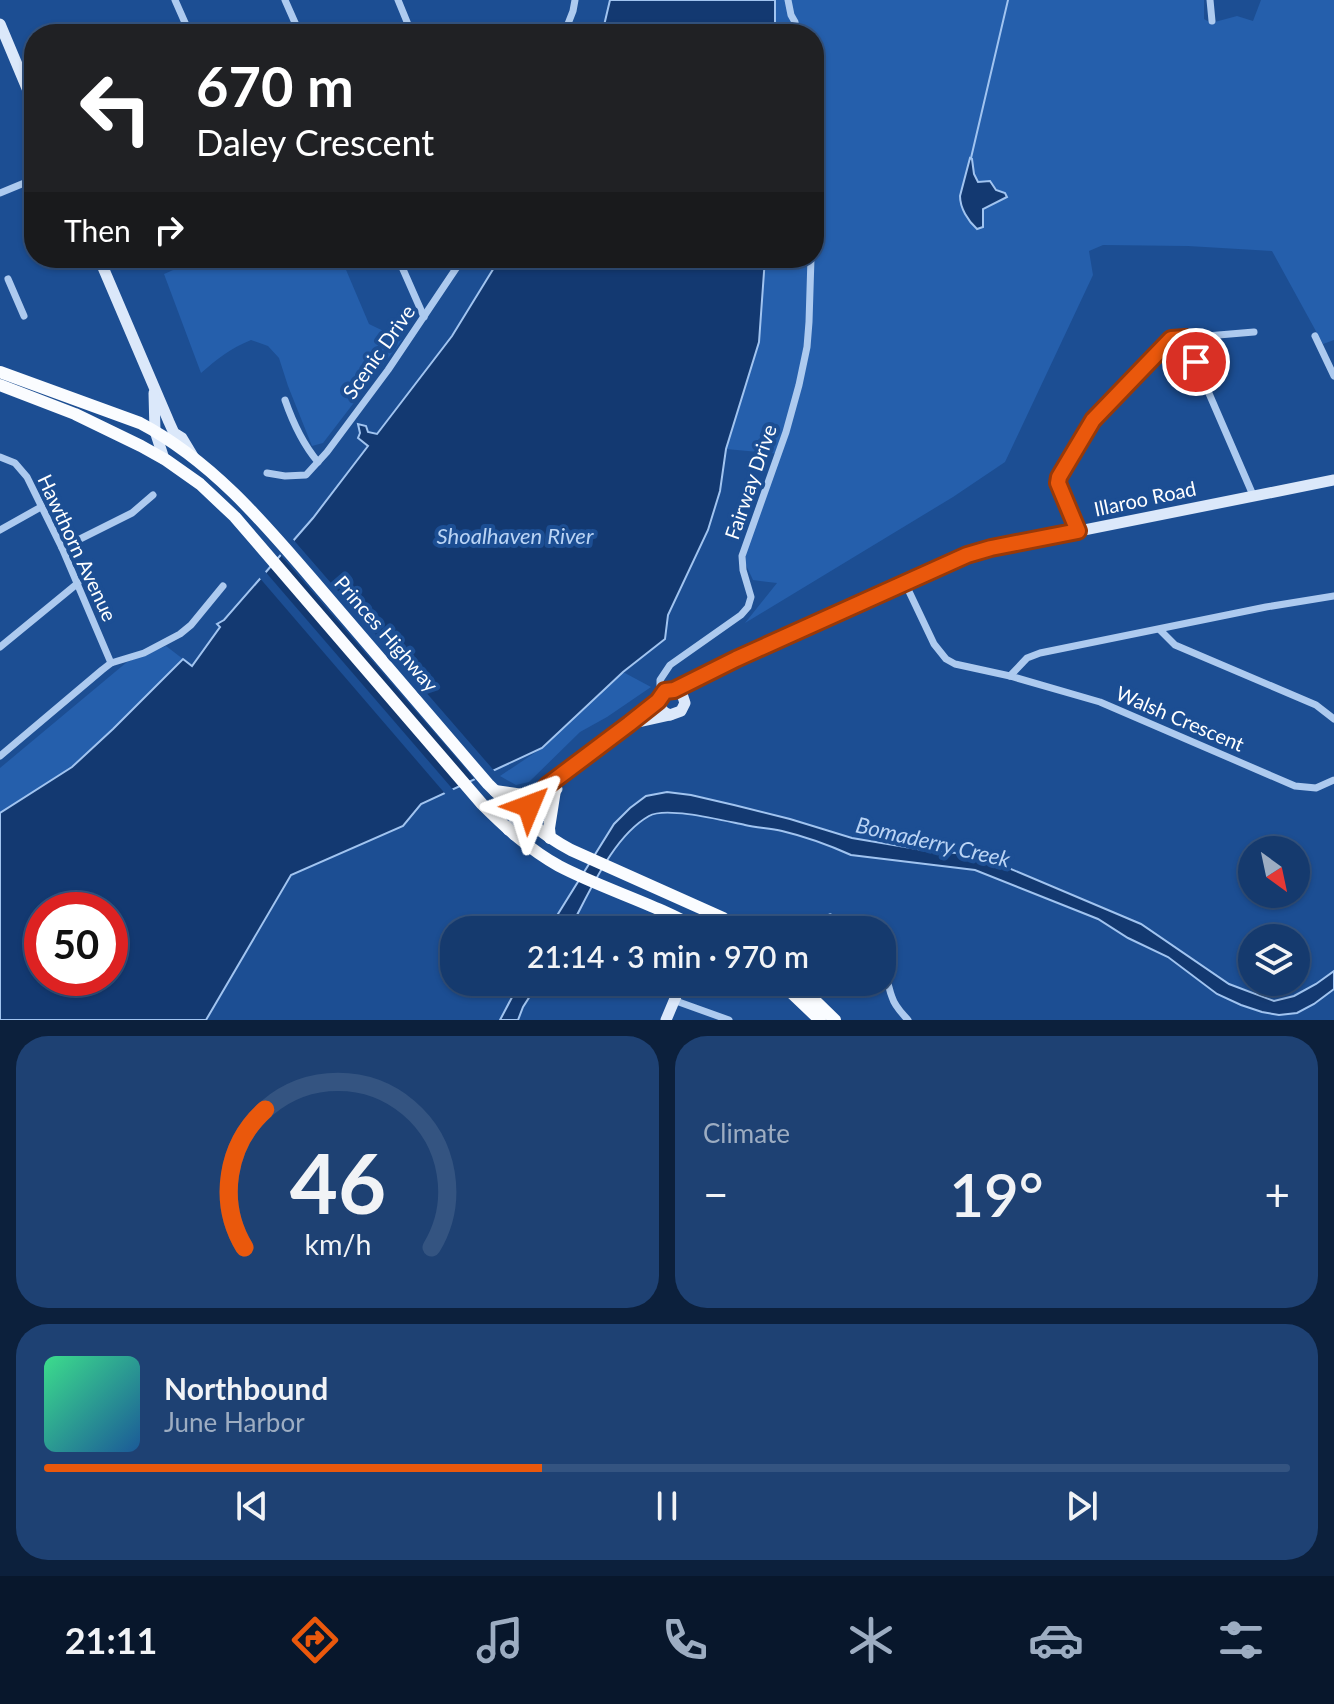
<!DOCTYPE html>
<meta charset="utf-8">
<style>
body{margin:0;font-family:Lato,sans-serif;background:#1e4173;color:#f1f3f6;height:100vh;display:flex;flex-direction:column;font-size:30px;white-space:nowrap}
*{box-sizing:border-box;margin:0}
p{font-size:26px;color:#9dadc2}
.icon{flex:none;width:44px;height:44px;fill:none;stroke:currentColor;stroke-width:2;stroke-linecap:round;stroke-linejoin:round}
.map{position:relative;height:1020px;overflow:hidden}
.panel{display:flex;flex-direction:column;gap:16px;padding:16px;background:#0c203c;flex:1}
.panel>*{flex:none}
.top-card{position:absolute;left:24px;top:24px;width:800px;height:244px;border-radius:32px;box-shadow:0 2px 6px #0004,0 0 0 2px #345481;background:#202124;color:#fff;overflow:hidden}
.needle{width:52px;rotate:147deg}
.controls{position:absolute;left:1238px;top:836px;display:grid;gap:16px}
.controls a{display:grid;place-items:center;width:72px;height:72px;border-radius:50%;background:#153a6e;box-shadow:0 2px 6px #0004,0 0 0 2px #345481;font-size:40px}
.speed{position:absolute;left:24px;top:892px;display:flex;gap:16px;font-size:40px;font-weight:700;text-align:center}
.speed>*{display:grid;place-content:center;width:104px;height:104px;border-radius:50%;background:#153a6e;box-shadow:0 2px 6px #0004,0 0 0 2px #345481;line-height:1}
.speed .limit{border:12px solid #d22;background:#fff;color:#111}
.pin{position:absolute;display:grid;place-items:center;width:68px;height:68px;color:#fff;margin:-34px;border:4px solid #fff;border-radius:50%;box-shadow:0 2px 8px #0007}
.me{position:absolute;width:88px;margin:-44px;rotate:46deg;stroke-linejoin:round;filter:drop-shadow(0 0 6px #0008)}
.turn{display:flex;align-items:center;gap:28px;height:168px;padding:0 40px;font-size:36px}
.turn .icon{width:104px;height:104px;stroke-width:2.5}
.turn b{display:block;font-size:56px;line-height:68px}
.then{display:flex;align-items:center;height:76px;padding:0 40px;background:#0003;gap:16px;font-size:30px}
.big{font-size:60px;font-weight:600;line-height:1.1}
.panel .widget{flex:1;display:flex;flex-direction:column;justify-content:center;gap:12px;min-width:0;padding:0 28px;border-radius:32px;background:#1e4173}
.panel .dial{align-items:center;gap:0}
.dial svg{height:208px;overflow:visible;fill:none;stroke:#345481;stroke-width:7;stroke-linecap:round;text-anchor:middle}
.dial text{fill:#f1f3f6;stroke:none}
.song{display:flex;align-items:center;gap:24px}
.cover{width:96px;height:96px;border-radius:12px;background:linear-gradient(135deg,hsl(150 70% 55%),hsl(210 70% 35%))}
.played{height:8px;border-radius:4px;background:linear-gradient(90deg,#ea580c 40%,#345481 40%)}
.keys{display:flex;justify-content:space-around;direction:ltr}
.heat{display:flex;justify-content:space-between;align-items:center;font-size:44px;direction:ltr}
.panel .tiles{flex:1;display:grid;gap:16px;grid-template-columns:1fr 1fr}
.widget:last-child{grid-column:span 2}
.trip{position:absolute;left:440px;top:916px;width:456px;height:80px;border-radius:32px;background:#153a6e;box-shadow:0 2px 6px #0004,0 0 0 2px #345481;font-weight:600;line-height:80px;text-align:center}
.tab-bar{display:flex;height:128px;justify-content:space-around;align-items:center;background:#08172c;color:#9dadc2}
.tab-bar .icon{width:56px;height:56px}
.tab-bar .active{color:#ea580c}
.tab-bar b{font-size:36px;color:#f1f3f6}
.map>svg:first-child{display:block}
</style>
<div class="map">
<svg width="1334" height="1020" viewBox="0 0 1334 1020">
<rect width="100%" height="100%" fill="#1c4e93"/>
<g fill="#255fac">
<polygon points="775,0 1204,0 1204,19 1211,23 1237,16 1253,21 1261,0 1334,0 1334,340 1323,344 1272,251 1188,246 1103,245 1089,251 1093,275 1005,462 953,497 745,623 777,583 753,580 745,563 747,546 781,454 726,449 759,342 765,258 814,258 814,34 775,34"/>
<path d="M201,258H341L369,324L402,340L323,443L312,446L288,386L279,358L268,346L251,340C231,348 217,359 201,373L164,274Z"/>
<polygon points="166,646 183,659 113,729 72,767 0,813 0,768 127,662"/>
<polygon points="623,672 651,687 607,717 580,732 529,782 516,785 500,776 542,748"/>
</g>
<g fill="#133971" stroke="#a1c4f0" stroke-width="2" fill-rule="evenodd">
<polygon points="610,0 775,0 775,34 602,34"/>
<path d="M970,158L972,159L974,174L978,182L990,181L996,190L1005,193L1007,197L983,209V227L977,229C968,221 960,208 960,196Z"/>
<path d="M500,258H765L759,342L726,449L720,491L708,530L668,615L665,639L623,672L542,748L421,804L403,826L291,875L206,1020H0V813L72,767L113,729L183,659L192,666L220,627L217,624L224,620L313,518L368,446L358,438L360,433L358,424L366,426L368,432L377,434L452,336ZM42,910H110V978H42Z"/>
<path d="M667,792L691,795L734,805L790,819L852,838L923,850L967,854L999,864L1141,924L1229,984L1274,1001L1294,996L1316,984L1334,971V989L1314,1004L1297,1013L1279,1015L1262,1012L1241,1005L1217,994L1168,957L1128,938L1098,919L975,870L851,855C831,846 803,836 782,831C770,828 757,828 745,825C725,821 666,806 649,816C612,837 589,894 569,930H548L614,824L630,808L646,796Z"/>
<polygon points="520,982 539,982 523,1007 518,1020 500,1020"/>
</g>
<g fill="#1c4e93">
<polygon points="291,537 497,774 478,783 278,552"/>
<polygon points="263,569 456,793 448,797 258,576"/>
</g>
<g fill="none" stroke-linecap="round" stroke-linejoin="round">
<polyline stroke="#a1c4f0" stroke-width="2" points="971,158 1008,0"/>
<g stroke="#adcaef" stroke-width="7">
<polyline points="175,0 190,34"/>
<polyline points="285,0 300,34"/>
<polyline points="398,0 412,34"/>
<polyline points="788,0 791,15 795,22 797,34"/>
<polyline points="1210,0 1212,21"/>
<polyline points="109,34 121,31"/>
<polyline points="564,34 573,11 575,0"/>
<polyline points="19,70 34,64"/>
<polyline points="0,193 34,179"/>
<polyline points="398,258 424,317"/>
<polyline points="8,279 24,316"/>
<polyline points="1315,336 1334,376"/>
<polyline points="1185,338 1253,495"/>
<path d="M285,400C293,423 302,443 318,462"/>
<polyline points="0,457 15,463 27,477 62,548 111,663"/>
<polyline points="267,473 285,476 306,475 327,452 388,370 463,258"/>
<polyline points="0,530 41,507"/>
<polyline points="1078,531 1058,483 1059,477 1093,420 1171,339 1254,332"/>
<polyline points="62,548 132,513 153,495"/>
<polyline points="905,583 934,644 946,659 955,664 1010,676 1100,702 1295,786 1316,788 1334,780"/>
<polyline points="1160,630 1175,645 1316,705 1334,719"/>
<polyline points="0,647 78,583"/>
<polyline points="1010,676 1027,658 1040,653 1266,607 1334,596"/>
<polyline points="660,697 660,680 670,665 741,615 748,607 751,597 743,570 742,556 786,432 799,385 807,347 809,322 811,258"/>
<polyline points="0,756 102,670 111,663 144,653 180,634 191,625 223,586"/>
<polyline points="830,917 838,930"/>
<path d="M882,972C889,980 888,987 892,997C895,1007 902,1013 908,1020"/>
<polyline points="676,1001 729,1020"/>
</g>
<g stroke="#dbe8fa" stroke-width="11">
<polyline points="0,24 34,105"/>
<polyline points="99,258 169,422 174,433 182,438 194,458"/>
<polyline points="154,393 155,431 164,459"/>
<path d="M674,690L682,694L685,703L681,711L670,715C652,708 656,690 674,690L736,659L944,565L979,551L1334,480"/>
<polyline points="634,723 670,715"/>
<polyline points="508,830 548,785 658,701"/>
<polyline points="514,835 557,789"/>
<polyline points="705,930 712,913"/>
<polyline points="666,1020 682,982"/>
</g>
<g stroke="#fafcff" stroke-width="12">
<path d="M0,372L140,423C218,464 273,534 330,600C383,661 435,723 488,784C514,810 539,833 571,850L723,918L739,930"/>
<path d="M0,385L75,414L141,446L166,460L200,484L235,517L482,804C506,828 530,850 559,866C605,890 656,904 700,930"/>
<polyline points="495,791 523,795 548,785"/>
<polyline points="550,838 549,828 555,790"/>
<polyline points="780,982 820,1020"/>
<polyline points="796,982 835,1020"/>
</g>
</g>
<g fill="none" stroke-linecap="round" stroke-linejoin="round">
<defs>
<polyline id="route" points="529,806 548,785 629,724 658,701 665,691 674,690 736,659 967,555 991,548 1078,531 1058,483 1059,477 1093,420 1171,339 1185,338 1196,362"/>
</defs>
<use href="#route" stroke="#983908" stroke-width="20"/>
<use href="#route" stroke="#ea580c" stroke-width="14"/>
</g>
<g text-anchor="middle" stroke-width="8" stroke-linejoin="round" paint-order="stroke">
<g font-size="20" fill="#fff" stroke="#1c4e93">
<text transform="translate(379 352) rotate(-55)" y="7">Scenic Drive</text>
<text transform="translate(751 482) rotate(-71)" y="7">Fairway Drive</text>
<text transform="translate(1145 499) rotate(-12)" y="7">Illaroo Road</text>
<text transform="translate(77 548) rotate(65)" y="7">Hawthorn Avenue</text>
<text transform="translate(386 634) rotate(49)" y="7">Princes Highway</text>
<text transform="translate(1180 719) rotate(23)" y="7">Walsh Crescent</text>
</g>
<g font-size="22" font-style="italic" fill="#bad4f5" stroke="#1c4e93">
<text x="515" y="544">Shoalhaven River</text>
<text transform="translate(933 842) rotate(13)" y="8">Bomaderry Creek</text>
</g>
</g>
</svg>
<div class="controls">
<a><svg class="needle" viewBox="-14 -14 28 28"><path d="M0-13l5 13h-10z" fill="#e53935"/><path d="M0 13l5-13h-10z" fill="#9dadc2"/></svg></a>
<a><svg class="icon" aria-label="layers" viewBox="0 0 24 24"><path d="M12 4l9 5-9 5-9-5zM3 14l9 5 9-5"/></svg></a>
</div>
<div class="speed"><div class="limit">50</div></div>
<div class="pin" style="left:1196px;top:362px;background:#d93025"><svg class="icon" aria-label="arrive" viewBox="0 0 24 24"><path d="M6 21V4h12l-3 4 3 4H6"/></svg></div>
<svg class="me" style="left:529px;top:806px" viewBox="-20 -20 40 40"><path d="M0-17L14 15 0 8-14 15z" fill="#ea580c" stroke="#fff" stroke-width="4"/></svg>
<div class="trip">21:14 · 3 min · 970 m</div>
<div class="top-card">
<div class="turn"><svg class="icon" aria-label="left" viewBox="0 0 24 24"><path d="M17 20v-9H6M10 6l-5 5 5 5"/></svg><div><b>670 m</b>Daley Crescent</div></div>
<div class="then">Then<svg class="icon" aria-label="right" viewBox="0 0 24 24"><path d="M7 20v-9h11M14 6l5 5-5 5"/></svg></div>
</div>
</div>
<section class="panel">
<div class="tiles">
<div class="widget dial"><svg viewBox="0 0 100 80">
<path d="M14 69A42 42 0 1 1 86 69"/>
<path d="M14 69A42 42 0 0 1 22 16" stroke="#ea580c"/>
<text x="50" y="56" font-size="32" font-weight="700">46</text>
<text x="50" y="72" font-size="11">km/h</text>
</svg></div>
<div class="widget"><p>Climate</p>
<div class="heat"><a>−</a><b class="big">19°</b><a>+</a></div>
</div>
<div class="widget">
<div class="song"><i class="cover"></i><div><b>Northbound</b><p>June Harbor</p></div></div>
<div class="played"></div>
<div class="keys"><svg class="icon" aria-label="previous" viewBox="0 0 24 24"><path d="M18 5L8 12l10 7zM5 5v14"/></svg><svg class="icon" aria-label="pause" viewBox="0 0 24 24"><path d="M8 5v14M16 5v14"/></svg><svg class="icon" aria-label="next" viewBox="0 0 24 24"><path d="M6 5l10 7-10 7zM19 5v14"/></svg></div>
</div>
</div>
</section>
<nav class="tab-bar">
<b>21:11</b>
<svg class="icon active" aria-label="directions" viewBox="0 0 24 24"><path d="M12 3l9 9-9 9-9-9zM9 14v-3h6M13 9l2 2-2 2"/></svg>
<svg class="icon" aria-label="music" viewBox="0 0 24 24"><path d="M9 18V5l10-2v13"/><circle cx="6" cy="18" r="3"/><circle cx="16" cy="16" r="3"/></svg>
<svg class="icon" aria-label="phone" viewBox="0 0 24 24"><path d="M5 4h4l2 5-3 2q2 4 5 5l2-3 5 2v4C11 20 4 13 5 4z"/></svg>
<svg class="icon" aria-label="climate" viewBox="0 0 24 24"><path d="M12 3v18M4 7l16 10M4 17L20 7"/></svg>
<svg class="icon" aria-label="car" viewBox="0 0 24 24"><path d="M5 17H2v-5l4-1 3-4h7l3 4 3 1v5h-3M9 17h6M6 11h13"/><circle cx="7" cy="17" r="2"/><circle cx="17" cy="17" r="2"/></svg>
<svg class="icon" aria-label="filters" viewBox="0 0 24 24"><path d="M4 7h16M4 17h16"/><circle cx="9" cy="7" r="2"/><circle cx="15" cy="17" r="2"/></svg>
</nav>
